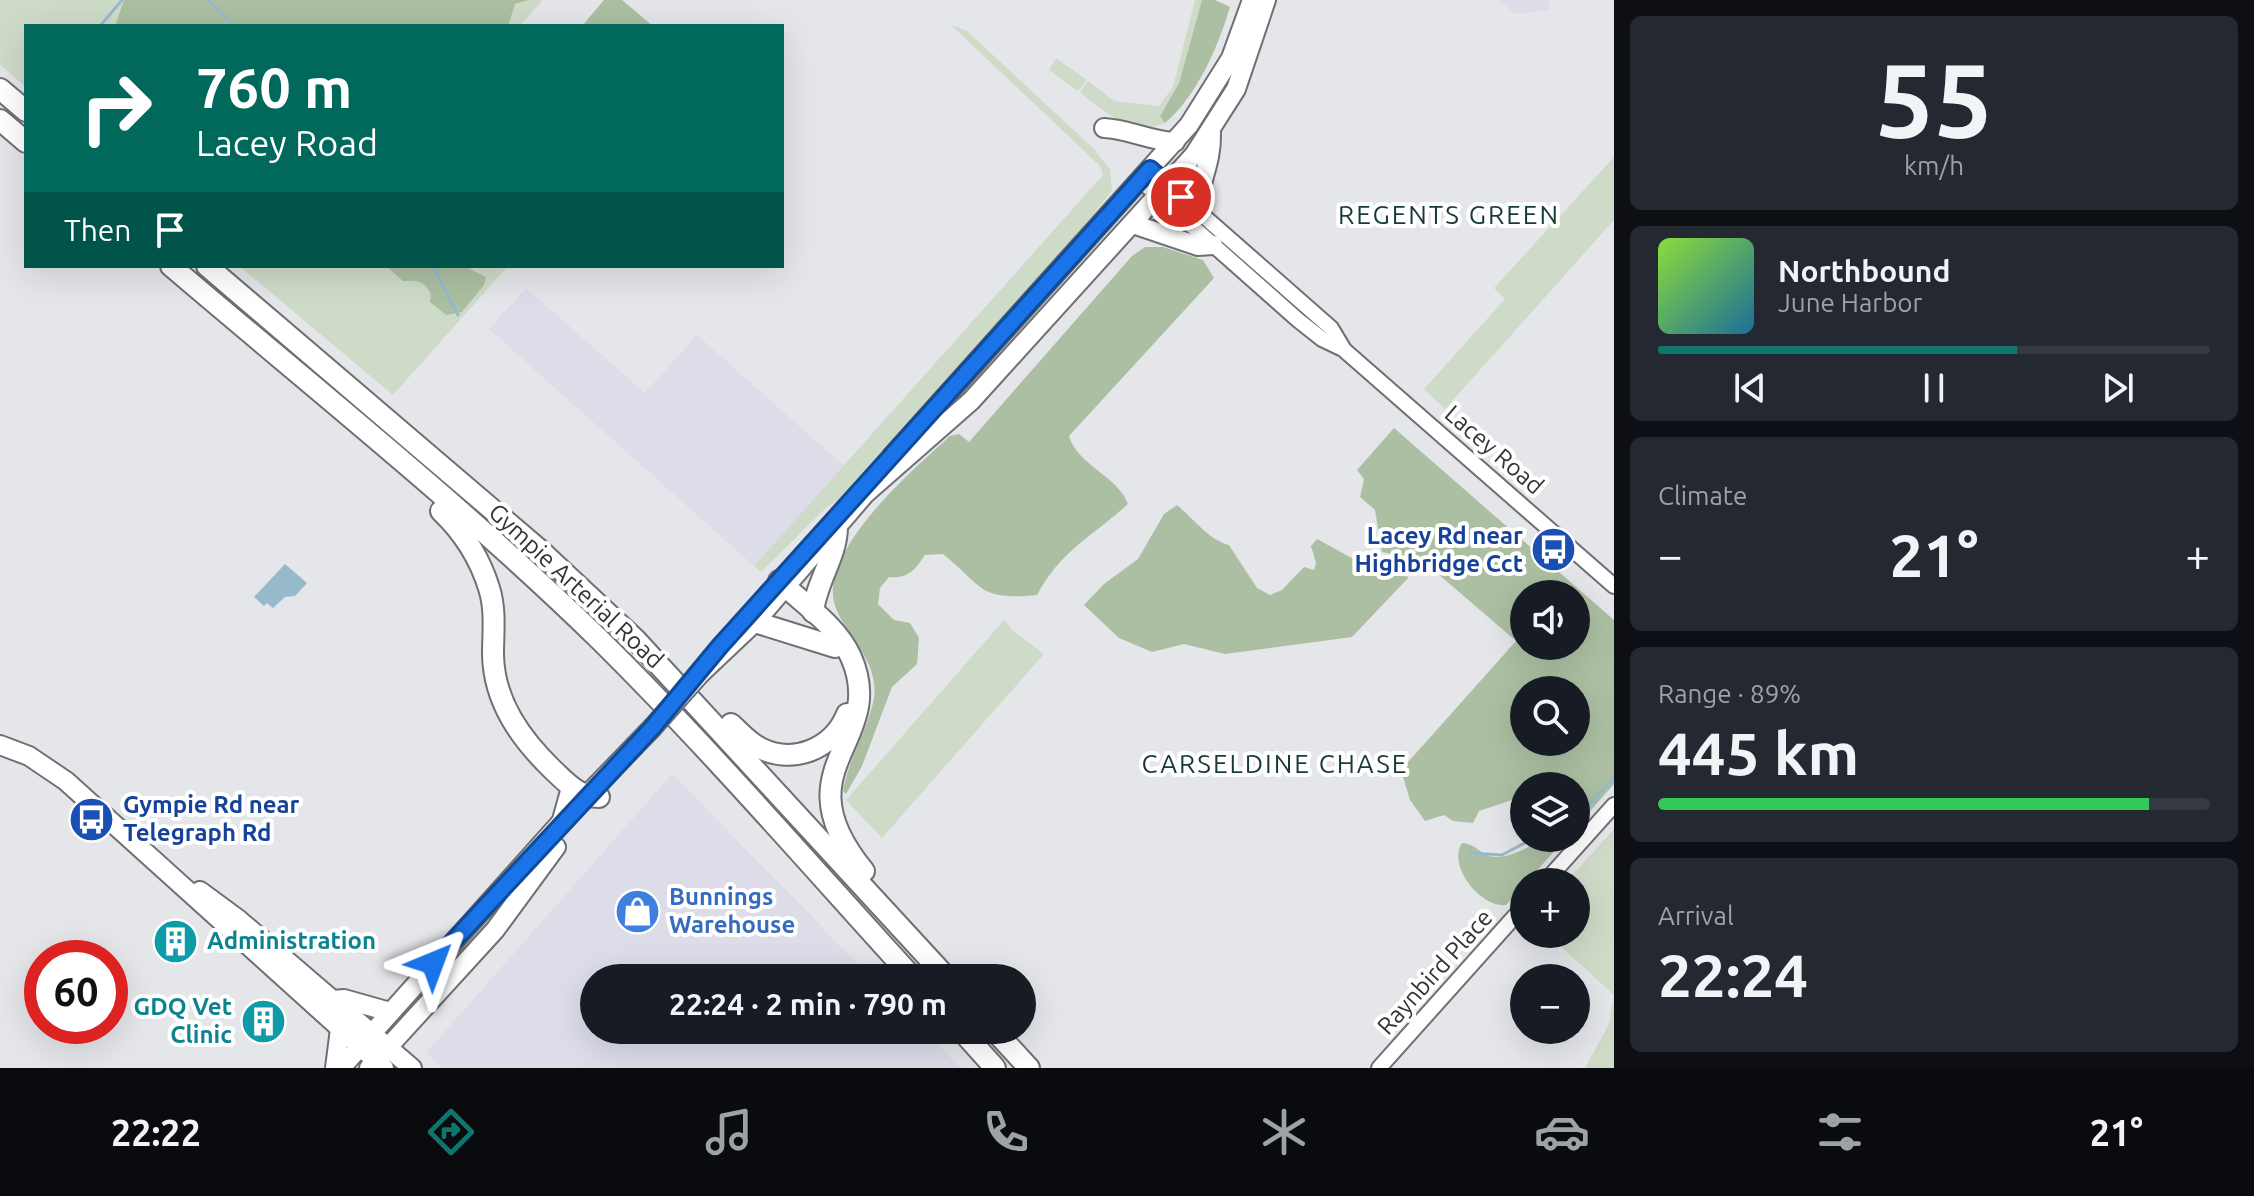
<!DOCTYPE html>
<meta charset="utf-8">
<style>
body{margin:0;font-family:Ubuntu,sans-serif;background:#242831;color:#f1f3f6;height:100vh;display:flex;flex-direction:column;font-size:30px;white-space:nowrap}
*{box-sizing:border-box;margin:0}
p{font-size:26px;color:#9ea1a6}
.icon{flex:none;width:44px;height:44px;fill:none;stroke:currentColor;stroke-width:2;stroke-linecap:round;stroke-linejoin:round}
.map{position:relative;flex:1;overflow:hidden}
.side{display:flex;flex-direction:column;gap:16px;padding:16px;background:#0d0f14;width:640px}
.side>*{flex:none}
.hud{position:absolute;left:24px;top:24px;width:760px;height:244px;border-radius:0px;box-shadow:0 8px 32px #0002;background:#00695c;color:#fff;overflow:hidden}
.buttons{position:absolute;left:1510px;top:580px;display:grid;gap:16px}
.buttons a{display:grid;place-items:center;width:80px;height:80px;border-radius:50%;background:#171b24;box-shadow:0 8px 32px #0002;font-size:40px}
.speed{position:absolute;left:24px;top:940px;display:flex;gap:16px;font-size:40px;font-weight:700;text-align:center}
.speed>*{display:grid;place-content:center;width:104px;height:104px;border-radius:50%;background:#171b24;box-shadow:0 8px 32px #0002;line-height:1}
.speed .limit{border:12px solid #d22;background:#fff;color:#111}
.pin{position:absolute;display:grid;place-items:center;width:68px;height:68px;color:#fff;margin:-34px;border:4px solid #fff;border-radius:50%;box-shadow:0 2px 8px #0007}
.me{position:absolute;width:88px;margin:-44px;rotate:44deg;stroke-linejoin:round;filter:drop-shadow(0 0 6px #0008)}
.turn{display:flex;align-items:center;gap:28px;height:168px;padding:0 40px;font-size:36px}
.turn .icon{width:104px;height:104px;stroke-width:2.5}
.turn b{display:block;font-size:56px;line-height:68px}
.then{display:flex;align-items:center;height:76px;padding:0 40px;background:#0003;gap:16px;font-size:30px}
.big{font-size:60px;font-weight:600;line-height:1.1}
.side .card{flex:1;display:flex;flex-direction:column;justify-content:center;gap:12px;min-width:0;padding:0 28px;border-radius:12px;background:#242831}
.side .dial{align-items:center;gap:0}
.dial b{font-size:104px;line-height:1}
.song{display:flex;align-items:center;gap:24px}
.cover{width:96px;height:96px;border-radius:12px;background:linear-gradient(135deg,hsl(90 70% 55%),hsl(200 70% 35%))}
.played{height:8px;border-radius:4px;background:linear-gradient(90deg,#0f766e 65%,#363941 65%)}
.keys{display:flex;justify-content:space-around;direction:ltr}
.heat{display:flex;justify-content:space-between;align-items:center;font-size:44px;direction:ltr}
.charge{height:12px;border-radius:6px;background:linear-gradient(90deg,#34c759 89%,#363941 0)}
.trip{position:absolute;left:580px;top:964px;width:456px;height:80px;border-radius:40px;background:#171b24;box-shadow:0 8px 32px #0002;font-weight:600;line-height:80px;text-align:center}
.menu{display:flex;height:128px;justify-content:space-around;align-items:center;background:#090b0e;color:#9ea1a6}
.menu .icon{width:56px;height:56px}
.menu .active{color:#0f766e}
.menu b{font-size:36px;color:#f1f3f6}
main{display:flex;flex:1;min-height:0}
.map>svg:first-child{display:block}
</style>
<main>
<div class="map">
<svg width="1614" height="1068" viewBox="0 0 1614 1068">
<rect width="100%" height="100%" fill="#e5e6ea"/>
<g fill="#dcdde9">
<polygon points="1497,0 1548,0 1550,10 1516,14"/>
<polygon points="526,288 645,393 697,335 844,466 754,566 489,329"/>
<polygon points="672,774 872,978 594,978 594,1030 923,1030 961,1068 442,1068 426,1053"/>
</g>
<g fill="#cfdbc9">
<polygon points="0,0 543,0 520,26 26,26 26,87 0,65"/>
<path d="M1195,0H1202L1179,83L1160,115L1165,123C1135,137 1102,111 1080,92L1088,81L1114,101L1159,106L1173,87Z"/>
<polygon points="951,25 967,31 1092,147 1110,169 1112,191 1041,279 848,494 827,507 761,572 754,566 1103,175 1100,166"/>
<polygon points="1056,58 1087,80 1078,91 1049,70"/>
<polygon points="1614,157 1614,220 1445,409 1424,389 1505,299 1494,288"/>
<polygon points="239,266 508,266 393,395"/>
<polygon points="1004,620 1014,632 1044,654 882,838 846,800"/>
<polygon points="1614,829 1614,1068 1585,1068 1609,1024 1614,995 1547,934 1576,934 1576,882 1566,882"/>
</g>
<g fill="#acbfa2" fill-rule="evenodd">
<polygon points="124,0 529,0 515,4 508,26 115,26"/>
<polygon points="604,0 622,0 653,26 582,26"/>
<path d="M1202,0H1215L1230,7C1218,47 1197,96 1165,123L1160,116L1179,83Z"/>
<path d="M1145,247H1163L1203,260L1214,278L1069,436C1078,466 1118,476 1128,504C1093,536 1061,550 1037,595C978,601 983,586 943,554L925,555C915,570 908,579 889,577L880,588L878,604L894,620L910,623L919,638L917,664L892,687L862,766L846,794L843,791C848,759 868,730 874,698C879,663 850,640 837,611C811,556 914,469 950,436L959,434L969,442L1132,256Z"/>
<path d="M386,266H464L486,277L484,285L462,312L446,315L430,302L431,294C424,281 418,280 403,281Z"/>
<path d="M1394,428L1614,620V784L1576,827V786H1524V796L1479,811L1473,823L1453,821L1444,815L1425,821L1410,800L1401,770L1516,641L1423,561L1382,552L1375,510L1360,497L1364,479L1357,470ZM1576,594V646H1524V594ZM1576,690V742H1524V690Z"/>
<path d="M1177,505C1194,519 1209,540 1229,545L1257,588L1270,595L1282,590L1304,567L1314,570L1316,563L1311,546L1317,539L1370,568L1409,577L1352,637L1225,654L1184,644L1152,652L1119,638L1084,605L1104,584L1138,559L1164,514Z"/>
<path d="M1546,838H1566L1506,905C1480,908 1447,865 1462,843C1473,844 1476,849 1485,854C1503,864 1529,846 1546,838Z"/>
</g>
<polygon fill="#97bacb" points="285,564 307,583 295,596 285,597 273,608 267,603 264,606 254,597"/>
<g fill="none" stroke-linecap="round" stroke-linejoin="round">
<g stroke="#97bacb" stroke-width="3">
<polyline points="208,0 235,26"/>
<polyline points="100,26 122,0"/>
<polyline points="433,266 458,315"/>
<polyline points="1576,819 1614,777"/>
<polyline points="1470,853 1502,855 1534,838"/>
</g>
<defs>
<g id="minor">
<polyline points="1150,169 1331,328 1343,348"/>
<polyline points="1140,180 1298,320 1322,339 1343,349 1614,586"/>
<polyline points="1545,882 1614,805"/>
<polyline points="1379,1068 1524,906"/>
</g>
<g id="major">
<path d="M1104,128C1128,129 1150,141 1175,142"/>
<path d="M1198,212C1198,182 1212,165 1211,133"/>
<polyline points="1133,224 1198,246 1213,245"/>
<polyline points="892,456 1189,125 1231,58 1252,0"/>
<polyline points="700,674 755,622 865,494 971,401 1194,155 1236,89 1266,0"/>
<polyline points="0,745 29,756 66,781 384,1068"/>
<polyline points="200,891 238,919 412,1068"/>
<polyline points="334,1000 344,999 390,1012"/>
<polyline points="335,1068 340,1029"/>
<polyline points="341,1068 563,820 652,728"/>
<polyline points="369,1068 495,930 556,847"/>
</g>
<g id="highway">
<polyline points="0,89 26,111"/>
<polyline points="0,120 26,142"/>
<path d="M171,266C315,389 465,508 600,640C709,748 810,865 913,978"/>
<polyline points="207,266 542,552 635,639 947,978"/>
<path d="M441,511C463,532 480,559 489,588C496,610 493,632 493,655C494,702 521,739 553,770C567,783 579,797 599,797"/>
<path d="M779,581C804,604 837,626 851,657C889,743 778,766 864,871"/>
<path d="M813,612C816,582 837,556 837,527"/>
<polyline points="755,622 835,647"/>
<path d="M731,724C740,732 748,742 760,748C793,765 833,749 847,714"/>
<polyline points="563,820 572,788"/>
<polyline points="961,1030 995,1068"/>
<polyline points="994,1030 1029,1068"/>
</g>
</defs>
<use href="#minor" stroke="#6f7074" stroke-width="18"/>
<use href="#major" stroke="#6f7074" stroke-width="22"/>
<use href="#highway" stroke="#6f7074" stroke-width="24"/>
<use href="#minor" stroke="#fff" stroke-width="14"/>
<use href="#major" stroke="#fff" stroke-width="18"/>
<use href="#highway" stroke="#fff" stroke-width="20"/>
<defs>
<polyline id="major-bridge" points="652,728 700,674"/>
</defs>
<use href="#major-bridge" stroke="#6f7074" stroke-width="22" stroke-linecap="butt"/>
<use href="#major-bridge" stroke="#fff" stroke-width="18"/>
</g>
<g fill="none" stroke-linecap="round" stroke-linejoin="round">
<defs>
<polyline id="route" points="433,963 652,728 720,646 1150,169 1181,197"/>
</defs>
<use href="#route" stroke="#114b97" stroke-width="20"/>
<use href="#route" stroke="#1a73e8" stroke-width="14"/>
</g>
<defs>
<symbol id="bus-disc" viewBox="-11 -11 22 22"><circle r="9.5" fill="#1a4fb4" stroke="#fff"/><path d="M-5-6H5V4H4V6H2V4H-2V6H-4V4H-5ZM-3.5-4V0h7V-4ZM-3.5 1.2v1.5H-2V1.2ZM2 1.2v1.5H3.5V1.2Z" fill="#fff"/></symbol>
<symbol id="shop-disc" viewBox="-11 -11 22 22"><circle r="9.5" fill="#3f7fe0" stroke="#fff"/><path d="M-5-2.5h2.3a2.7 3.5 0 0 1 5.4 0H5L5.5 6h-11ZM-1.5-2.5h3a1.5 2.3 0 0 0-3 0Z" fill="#fff"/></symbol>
<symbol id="building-disc" viewBox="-11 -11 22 22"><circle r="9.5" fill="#0f9aa8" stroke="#fff"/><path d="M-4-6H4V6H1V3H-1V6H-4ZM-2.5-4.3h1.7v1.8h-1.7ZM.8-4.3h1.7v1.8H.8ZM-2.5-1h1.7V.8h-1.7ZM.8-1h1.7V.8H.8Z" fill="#fff"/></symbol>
</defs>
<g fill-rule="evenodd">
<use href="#bus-disc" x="1528" y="524" width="51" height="51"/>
<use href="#bus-disc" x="66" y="794" width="51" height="51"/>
<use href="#shop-disc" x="612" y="886" width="51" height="51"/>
<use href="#building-disc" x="150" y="916" width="51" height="51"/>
<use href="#building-disc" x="238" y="996" width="51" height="51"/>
</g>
<g text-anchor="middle" stroke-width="8" stroke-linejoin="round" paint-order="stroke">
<g font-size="24" fill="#333335" stroke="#fff">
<text transform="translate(1494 450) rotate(41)" y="8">Lacey Road</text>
<text transform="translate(576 586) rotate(43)" y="8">Gympie Arterial Road</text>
<text transform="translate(1435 972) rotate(-48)" y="8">Raynbird Place</text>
</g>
<g font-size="24" font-weight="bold" fill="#164399" stroke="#fff" text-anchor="end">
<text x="1523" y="544">Lacey Rd near<tspan x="1523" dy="28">Highbridge Cct</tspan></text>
<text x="123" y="813" text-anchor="start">Gympie Rd near<tspan x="123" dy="28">Telegraph Rd</tspan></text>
</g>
<g font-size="24" font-weight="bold" fill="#366cbe" stroke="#fff" text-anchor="start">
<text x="669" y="905">Bunnings<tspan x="669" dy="28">Warehouse</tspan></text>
</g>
<g font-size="24" font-weight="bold" fill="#0d838f" stroke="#fff" text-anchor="start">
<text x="207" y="949">Administration</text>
<text x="232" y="1015" text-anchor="end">GDQ Vet<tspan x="232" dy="28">Clinic</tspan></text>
</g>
<g font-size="26" letter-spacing="2" fill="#173a38" stroke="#fff">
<text x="1449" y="224">REGENTS GREEN</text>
<text x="1275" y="773">CARSELDINE CHASE</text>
</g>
</g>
</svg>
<div class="buttons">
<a><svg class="icon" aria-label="sound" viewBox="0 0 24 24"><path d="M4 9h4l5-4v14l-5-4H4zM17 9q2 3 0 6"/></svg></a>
<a><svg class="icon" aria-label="search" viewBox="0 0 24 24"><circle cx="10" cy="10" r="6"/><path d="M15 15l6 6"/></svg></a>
<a><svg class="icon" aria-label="layers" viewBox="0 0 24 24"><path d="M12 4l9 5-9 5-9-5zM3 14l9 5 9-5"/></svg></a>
<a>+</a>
<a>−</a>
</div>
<div class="speed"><div class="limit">60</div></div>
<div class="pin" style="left:1181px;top:197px;background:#d93025"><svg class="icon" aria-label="arrive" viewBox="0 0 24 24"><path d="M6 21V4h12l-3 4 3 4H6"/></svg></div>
<svg class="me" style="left:433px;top:963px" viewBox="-20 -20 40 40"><path d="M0-17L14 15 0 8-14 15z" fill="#1a73e8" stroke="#fff" stroke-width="4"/></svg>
<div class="trip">22:24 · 2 min · 790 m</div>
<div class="hud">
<div class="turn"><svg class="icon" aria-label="right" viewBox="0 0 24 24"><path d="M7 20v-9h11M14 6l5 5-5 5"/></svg><div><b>760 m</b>Lacey Road</div></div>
<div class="then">Then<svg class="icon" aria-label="arrive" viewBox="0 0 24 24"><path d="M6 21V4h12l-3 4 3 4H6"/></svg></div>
</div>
</div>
<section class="side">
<div class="card dial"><b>55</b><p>km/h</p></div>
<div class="card">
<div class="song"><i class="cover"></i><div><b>Northbound</b><p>June Harbor</p></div></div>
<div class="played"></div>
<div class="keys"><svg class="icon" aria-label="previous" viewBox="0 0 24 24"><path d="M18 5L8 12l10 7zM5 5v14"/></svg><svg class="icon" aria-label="pause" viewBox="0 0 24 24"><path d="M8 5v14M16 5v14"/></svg><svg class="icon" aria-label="next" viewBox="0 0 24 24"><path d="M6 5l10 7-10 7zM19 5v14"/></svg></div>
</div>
<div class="card"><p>Climate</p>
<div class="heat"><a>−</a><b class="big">21°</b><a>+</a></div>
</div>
<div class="card"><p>Range · 89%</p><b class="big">445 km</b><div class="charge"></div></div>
<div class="card"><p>Arrival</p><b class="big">22:24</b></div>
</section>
</main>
<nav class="menu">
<b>22:22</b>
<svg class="icon active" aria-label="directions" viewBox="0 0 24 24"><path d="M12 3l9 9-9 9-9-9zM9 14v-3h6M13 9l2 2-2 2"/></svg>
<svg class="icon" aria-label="music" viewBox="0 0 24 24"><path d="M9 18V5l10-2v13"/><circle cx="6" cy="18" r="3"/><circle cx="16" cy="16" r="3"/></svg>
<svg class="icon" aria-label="phone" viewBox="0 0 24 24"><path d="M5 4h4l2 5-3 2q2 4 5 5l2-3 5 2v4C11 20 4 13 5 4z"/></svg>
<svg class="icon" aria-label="climate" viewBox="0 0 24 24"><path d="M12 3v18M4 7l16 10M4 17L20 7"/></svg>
<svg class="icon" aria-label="car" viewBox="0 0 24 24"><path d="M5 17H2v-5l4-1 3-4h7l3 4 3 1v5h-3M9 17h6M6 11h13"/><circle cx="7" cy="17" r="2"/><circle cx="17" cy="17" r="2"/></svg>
<svg class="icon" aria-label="filters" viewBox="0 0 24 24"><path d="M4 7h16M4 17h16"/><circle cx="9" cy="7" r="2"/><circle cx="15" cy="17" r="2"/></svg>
<b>21°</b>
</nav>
